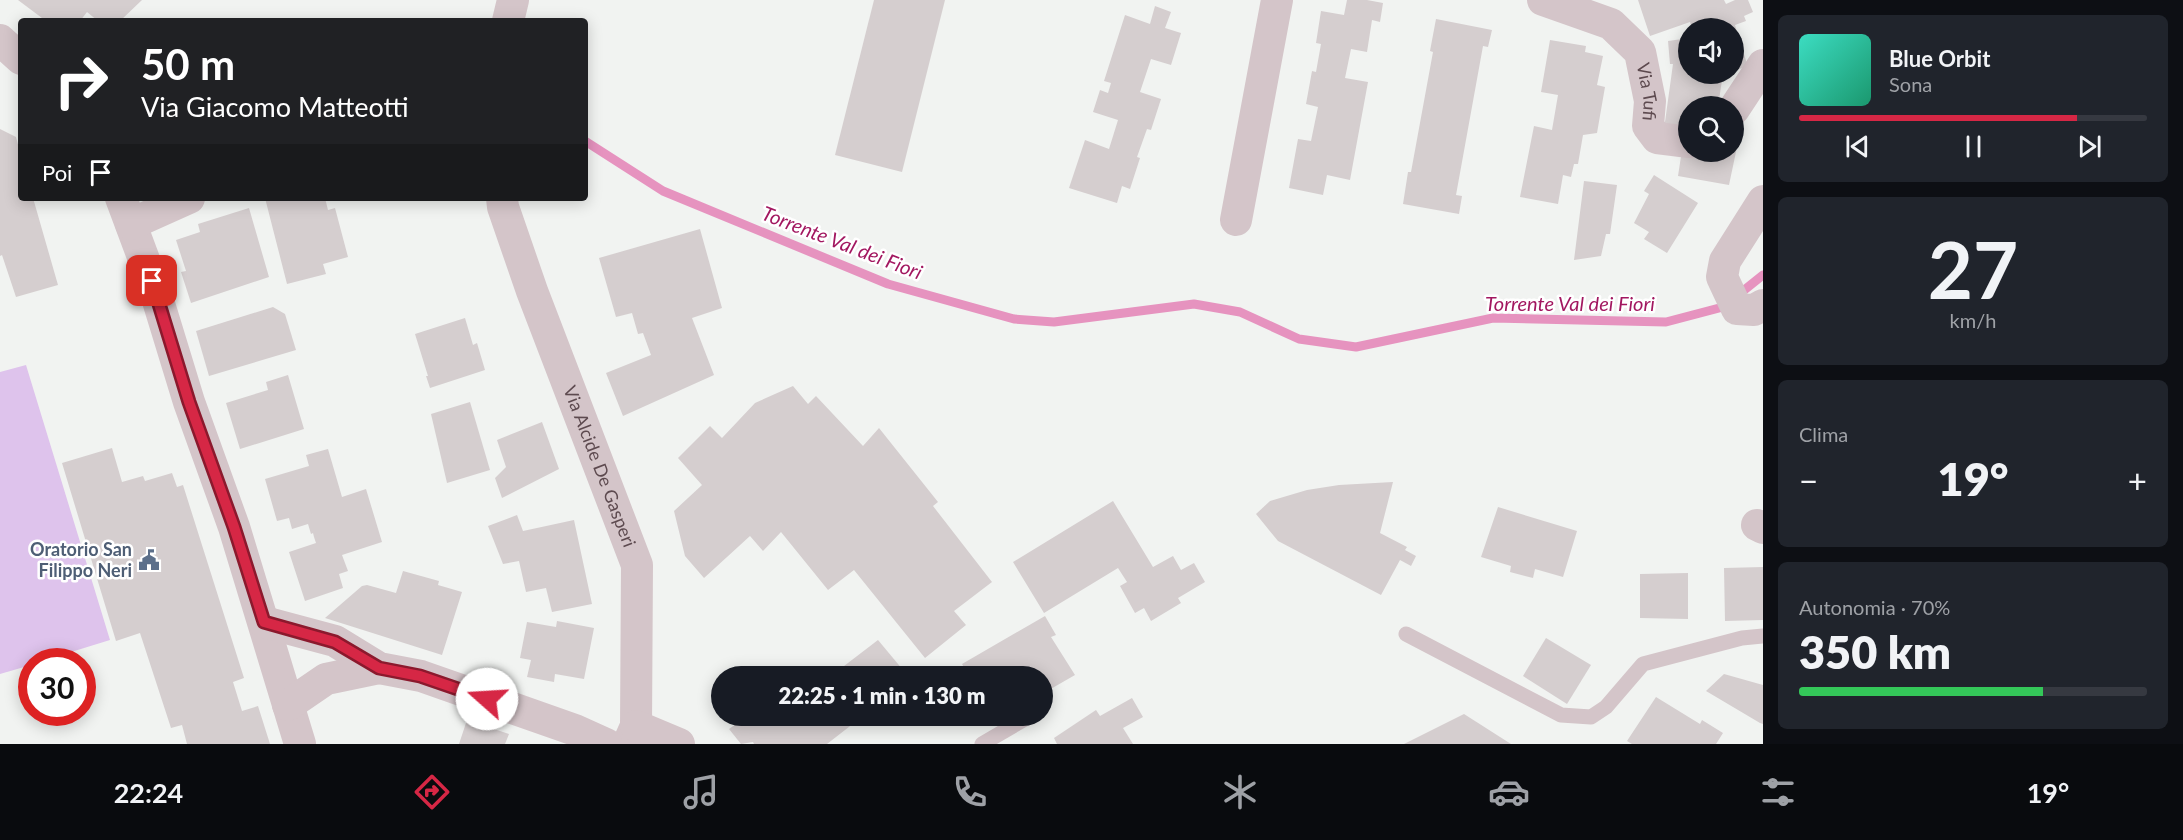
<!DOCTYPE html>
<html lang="it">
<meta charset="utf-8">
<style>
body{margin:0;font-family:Lato,sans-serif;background:#20242c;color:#f1f3f6;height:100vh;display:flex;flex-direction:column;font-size:22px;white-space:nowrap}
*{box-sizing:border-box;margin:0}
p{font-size:20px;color:#9ea1a6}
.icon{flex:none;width:33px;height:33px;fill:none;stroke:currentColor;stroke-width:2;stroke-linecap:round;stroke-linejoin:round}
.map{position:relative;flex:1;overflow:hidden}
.panel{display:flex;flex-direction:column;gap:15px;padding:15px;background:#0d0f14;width:420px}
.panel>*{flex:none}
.guide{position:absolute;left:18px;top:18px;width:570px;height:183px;border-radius:6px;box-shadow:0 3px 15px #0003;background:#202124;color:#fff;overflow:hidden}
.tools{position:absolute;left:1678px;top:18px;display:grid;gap:12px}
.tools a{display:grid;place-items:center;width:66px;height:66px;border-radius:50%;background:#171b24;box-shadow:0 3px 15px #0003;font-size:30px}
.speed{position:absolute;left:18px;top:648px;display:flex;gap:12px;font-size:30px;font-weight:700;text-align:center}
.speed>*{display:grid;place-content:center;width:78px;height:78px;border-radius:50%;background:#171b24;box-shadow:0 3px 15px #0003;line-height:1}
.speed .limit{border:9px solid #d22;background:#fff;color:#111}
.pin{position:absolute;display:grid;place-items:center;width:51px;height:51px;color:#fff;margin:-26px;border-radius:12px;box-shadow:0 3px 9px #0006}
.me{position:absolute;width:66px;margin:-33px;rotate:289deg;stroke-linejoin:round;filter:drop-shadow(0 0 4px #0008)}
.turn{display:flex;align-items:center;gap:21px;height:126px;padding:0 24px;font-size:27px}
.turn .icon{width:78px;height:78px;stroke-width:2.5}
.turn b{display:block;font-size:42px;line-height:51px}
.then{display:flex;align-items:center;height:57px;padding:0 24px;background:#0003;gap:12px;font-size:22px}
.big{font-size:45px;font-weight:800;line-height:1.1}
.panel .widget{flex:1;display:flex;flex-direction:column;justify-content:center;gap:9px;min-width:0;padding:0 21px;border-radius:9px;background:#20242c}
.panel .dial{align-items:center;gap:0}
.dial b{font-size:78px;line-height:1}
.song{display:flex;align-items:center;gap:18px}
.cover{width:72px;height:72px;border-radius:9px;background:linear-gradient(135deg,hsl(170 70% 55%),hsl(160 70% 35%))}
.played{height:6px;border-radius:3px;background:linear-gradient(90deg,#d62745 80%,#363941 80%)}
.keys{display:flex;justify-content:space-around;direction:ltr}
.heat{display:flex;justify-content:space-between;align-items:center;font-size:33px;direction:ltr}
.charge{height:9px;border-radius:4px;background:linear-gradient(90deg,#34c759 70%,#363941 0)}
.trip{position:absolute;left:711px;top:666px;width:342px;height:60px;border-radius:30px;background:#171b24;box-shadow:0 3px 15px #0003;font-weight:800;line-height:60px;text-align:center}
.menu{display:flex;height:96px;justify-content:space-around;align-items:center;background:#090b0e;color:#9ea1a6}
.menu .icon{width:42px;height:42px}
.menu .selected{color:#d62745}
.menu b{font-size:27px;color:#f1f3f6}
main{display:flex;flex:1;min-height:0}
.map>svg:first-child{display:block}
</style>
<main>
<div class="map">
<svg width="1763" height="744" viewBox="0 0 1763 744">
<rect width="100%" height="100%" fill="#f1f3f1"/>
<polygon fill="#dec3ec" points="26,365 110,640 42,661 32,662 31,665 0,674 0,372"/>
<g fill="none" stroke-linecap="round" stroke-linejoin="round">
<polyline stroke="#e693bf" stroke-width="9" points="585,141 663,191 888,284 1014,319 1054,322 1194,304 1240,312 1299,339 1356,347 1493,318 1666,322 1723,307 1763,275"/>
</g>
<g fill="#d5cecf">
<polygon points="18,0 142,0 120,21 98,21 87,12 80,21 46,21"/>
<polygon points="874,0 945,0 902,172 835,155"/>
<polygon points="1347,0 1367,0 1383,3 1380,22 1372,20 1367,52 1351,49 1345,78 1368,82 1350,180 1327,175 1323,195 1289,188 1298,139 1311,141 1318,107 1306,104 1312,71 1316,72 1321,44 1316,43 1321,11 1344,15"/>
<polygon points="1638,0 1724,0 1726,4 1735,0 1748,0 1753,12 1744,16 1746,21 1735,25 1748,67 1734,70 1734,28 1692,28 1690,22 1650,36"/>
<polygon points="1155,6 1171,12 1165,28 1181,33 1171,65 1151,59 1140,92 1161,99 1151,130 1147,129 1137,157 1140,158 1130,189 1122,186 1117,203 1069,188 1085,140 1109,149 1118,120 1093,112 1100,90 1108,93 1111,83 1104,81 1125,15 1150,24"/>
<polygon points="1436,19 1492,30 1488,47 1483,46 1456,195 1462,196 1459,214 1403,204 1408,172 1411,172 1433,52 1430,51"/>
<polygon points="1689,38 1689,74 1723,74 1718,106 1689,106 1689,131 1664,129 1673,64 1670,64 1668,41"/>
<polygon points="1550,40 1586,46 1585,52 1603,56 1597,85 1605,87 1597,133 1583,135 1578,164 1574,164 1571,177 1563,175 1558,204 1520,197 1534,126 1552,130 1558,95 1541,92"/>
<polygon points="0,129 16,137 21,156 21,198 33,198 58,285 16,297 2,255 0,256"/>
<polygon points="1734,146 1737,147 1729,185 1678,176 1682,150 1711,155 1712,152 1734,152"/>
<polygon points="1654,175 1698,203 1667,253 1644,239 1649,232 1634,223 1649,194 1644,191"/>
<polygon points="1584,181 1617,185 1610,234 1606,234 1601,256 1574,260"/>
<polygon points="265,198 325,198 328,210 335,208 348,257 323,264 326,274 287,284"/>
<polygon points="249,208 269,277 191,303 181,272 186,271 176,240 200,232 198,224"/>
<polygon points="700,229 722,308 692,318 714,375 623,416 606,373 651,355 643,333 638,334 632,313 616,317 599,258"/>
<polygon points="273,307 285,314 296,350 209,376 196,331"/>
<polygon points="465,318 473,345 477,343 485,370 430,388 426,376 428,376 415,334"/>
<polygon points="288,375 304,429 240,449 226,403 268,390 266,382"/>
<polygon points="793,386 808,404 816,396 863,446 879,428 938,502 933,506 992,582 954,611 966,625 925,658 854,570 828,590 781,532 763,551 750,536 704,578 685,556 674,511 702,485 678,458 710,426 722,438 755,403"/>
<polygon points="470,402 490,470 447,483 431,414"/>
<polygon points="542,422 559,469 502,498 495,478 506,467 497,440"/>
<polygon points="112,448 122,482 143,476 145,481 172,473 177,487 183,485 244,678 233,682 242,711 258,706 270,744 187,744 182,725 171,728 140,633 116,641 62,463"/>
<polygon points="328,449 342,497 366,489 382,542 342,555 348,571 339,574 343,588 305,601 289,552 316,543 314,537 313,533 311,534 308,524 292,529 289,518 277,521 265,479 309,466 306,455"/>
<polygon points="1393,482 1380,533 1407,547 1405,550 1416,556 1411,566 1400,560 1381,595 1278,541 1256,514 1270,501 1307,490 1339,485"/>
<polygon points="1113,501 1153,567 1173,556 1181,570 1194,563 1205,582 1178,598 1181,603 1151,621 1144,608 1135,613 1120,586 1127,582 1118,568 1044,613 1013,562"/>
<polygon points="1498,507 1577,531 1563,577 1535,569 1533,578 1510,572 1511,566 1481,557"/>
<polygon points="517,515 523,531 574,520 592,604 552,612 546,588 526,592 519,561 503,564 488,526"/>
<polygon points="1763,567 1763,620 1725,621 1724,568"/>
<polygon points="403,571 439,581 438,585 462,592 442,655 325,618 362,586 367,585 396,593"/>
<polygon points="1688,573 1688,619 1640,618 1640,574"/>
<polygon points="1045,616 1056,635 1051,637 1075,675 1042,694 1042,676 969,676 962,664"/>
<polygon points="557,621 594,628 584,679 555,674 554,682 527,677 531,660 520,658 527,622 556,627"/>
<polygon points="1546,638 1591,665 1567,704 1523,676"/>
<polygon points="878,640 908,676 831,676"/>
<polygon points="1724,674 1763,685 1763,724 1760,723 1706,691"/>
<polygon points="1656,697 1700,724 1702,720 1723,733 1716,744 1632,744 1627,741"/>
<polygon points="1132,698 1143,717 1123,728 1133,744 1057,744 1054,738 1096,710 1100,716"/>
<polygon points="1464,714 1511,744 1404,744"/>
<polygon points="747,716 863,716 827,744 754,744 753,742 741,744 729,729"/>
<polygon points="467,720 509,734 505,744 459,744"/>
</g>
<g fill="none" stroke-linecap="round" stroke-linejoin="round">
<g stroke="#d4c5c9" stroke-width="15">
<polyline points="1406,634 1561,715 1591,717 1606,707 1643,664 1742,638 1763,636"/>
<polyline points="982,744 1030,716"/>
</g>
<g stroke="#d4c5c9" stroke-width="32">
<path id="s1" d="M1543,0L1611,24L1640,52L1650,101L1648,126L1657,138L1689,142"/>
<polyline points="508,21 513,0"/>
<polyline points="0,40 21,59"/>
<polyline points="1734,109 1763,65"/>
<polyline points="121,198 152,281 189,402 234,527 300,744"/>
<path id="s2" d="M502,198L503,207L532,291L637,565L636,726L628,744"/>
<polyline points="1763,201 1725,261 1722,277 1737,309 1754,310 1763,305"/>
<polyline points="1236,220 1277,0"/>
<polyline points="131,224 189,198"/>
<polyline points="1757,525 1763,528"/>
<polyline points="264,622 335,641 379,668 421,676 575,730 606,744"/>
<polyline points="288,705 326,679 379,668"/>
<polyline points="636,726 679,744"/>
</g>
</g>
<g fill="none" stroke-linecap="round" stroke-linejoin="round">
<defs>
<polyline id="route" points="152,281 189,402 234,527 264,622 335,642 379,668 420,676 487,699"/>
</defs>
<use href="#route" stroke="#8b192d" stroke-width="15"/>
<use href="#route" stroke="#d62745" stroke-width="10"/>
</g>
<defs>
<symbol id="civic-bare" viewBox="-9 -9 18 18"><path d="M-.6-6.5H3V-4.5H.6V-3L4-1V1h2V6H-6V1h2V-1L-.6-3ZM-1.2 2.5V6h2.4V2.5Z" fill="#5c6f8a" stroke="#fff" stroke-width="2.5" paint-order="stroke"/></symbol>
</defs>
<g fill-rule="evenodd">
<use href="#civic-bare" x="134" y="545" width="30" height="30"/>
</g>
<g text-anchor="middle" stroke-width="5" stroke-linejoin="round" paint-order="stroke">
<g font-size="18" fill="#5d4a4f" stroke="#fff">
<text dy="6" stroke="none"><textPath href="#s1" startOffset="153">Via Tufi</textPath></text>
<text dy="6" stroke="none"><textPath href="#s2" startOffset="286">Via Alcide De Gasperi</textPath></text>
</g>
<g font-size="18" font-weight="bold" fill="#4e5e75" stroke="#fff" text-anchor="end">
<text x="132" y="556">Oratorio San<tspan x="132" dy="21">Filippo Neri</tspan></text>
</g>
<g font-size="20" font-style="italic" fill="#a21760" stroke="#fff">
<text transform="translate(842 243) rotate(21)" y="7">Torrente Val dei Fiori</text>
<text x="1570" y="311">Torrente Val dei Fiori</text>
</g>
</g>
</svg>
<div class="tools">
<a><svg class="icon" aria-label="sound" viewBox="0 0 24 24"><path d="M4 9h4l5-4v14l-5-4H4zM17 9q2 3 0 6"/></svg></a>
<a><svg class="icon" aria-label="search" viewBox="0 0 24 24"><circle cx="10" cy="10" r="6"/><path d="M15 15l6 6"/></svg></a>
</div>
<div class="speed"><div class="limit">30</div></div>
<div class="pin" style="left:152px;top:281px;background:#d93025"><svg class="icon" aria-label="arrive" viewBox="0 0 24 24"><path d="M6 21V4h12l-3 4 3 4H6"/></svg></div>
<svg class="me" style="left:487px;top:699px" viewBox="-20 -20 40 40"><circle r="19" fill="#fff"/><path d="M0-13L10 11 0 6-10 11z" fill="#d62745"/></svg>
<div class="trip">22:25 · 1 min · 130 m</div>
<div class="guide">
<div class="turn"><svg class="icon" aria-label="right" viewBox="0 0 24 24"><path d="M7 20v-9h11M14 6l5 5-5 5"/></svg><div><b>50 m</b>Via Giacomo Matteotti</div></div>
<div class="then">Poi<svg class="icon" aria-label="arrive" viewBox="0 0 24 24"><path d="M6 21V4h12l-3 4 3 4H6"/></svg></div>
</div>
</div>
<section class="panel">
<div class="widget">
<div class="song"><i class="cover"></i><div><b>Blue Orbit</b><p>Sona</p></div></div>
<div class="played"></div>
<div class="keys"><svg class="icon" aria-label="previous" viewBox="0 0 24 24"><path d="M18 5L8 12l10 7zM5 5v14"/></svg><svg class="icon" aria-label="pause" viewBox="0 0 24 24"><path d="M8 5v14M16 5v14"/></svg><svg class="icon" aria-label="next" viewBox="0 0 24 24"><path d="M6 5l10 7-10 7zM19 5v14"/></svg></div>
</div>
<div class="widget dial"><b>27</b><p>km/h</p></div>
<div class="widget"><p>Clima</p>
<div class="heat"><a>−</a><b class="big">19°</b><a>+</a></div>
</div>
<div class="widget"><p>Autonomia · 70%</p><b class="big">350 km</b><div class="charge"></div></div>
</section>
</main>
<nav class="menu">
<b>22:24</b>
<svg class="icon selected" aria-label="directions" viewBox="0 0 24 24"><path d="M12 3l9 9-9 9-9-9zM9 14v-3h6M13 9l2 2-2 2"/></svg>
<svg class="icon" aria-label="music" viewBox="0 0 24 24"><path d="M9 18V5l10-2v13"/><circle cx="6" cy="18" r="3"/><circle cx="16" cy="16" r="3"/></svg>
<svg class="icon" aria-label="phone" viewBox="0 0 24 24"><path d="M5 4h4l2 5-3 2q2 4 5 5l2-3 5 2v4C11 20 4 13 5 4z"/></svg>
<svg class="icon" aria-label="climate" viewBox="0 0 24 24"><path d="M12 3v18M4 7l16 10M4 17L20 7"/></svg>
<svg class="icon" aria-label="car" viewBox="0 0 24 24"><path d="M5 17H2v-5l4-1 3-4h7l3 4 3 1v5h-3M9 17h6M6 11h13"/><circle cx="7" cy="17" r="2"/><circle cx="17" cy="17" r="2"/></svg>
<svg class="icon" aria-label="filters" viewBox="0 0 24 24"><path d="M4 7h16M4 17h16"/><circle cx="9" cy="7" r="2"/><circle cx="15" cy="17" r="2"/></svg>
<b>19°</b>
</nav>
